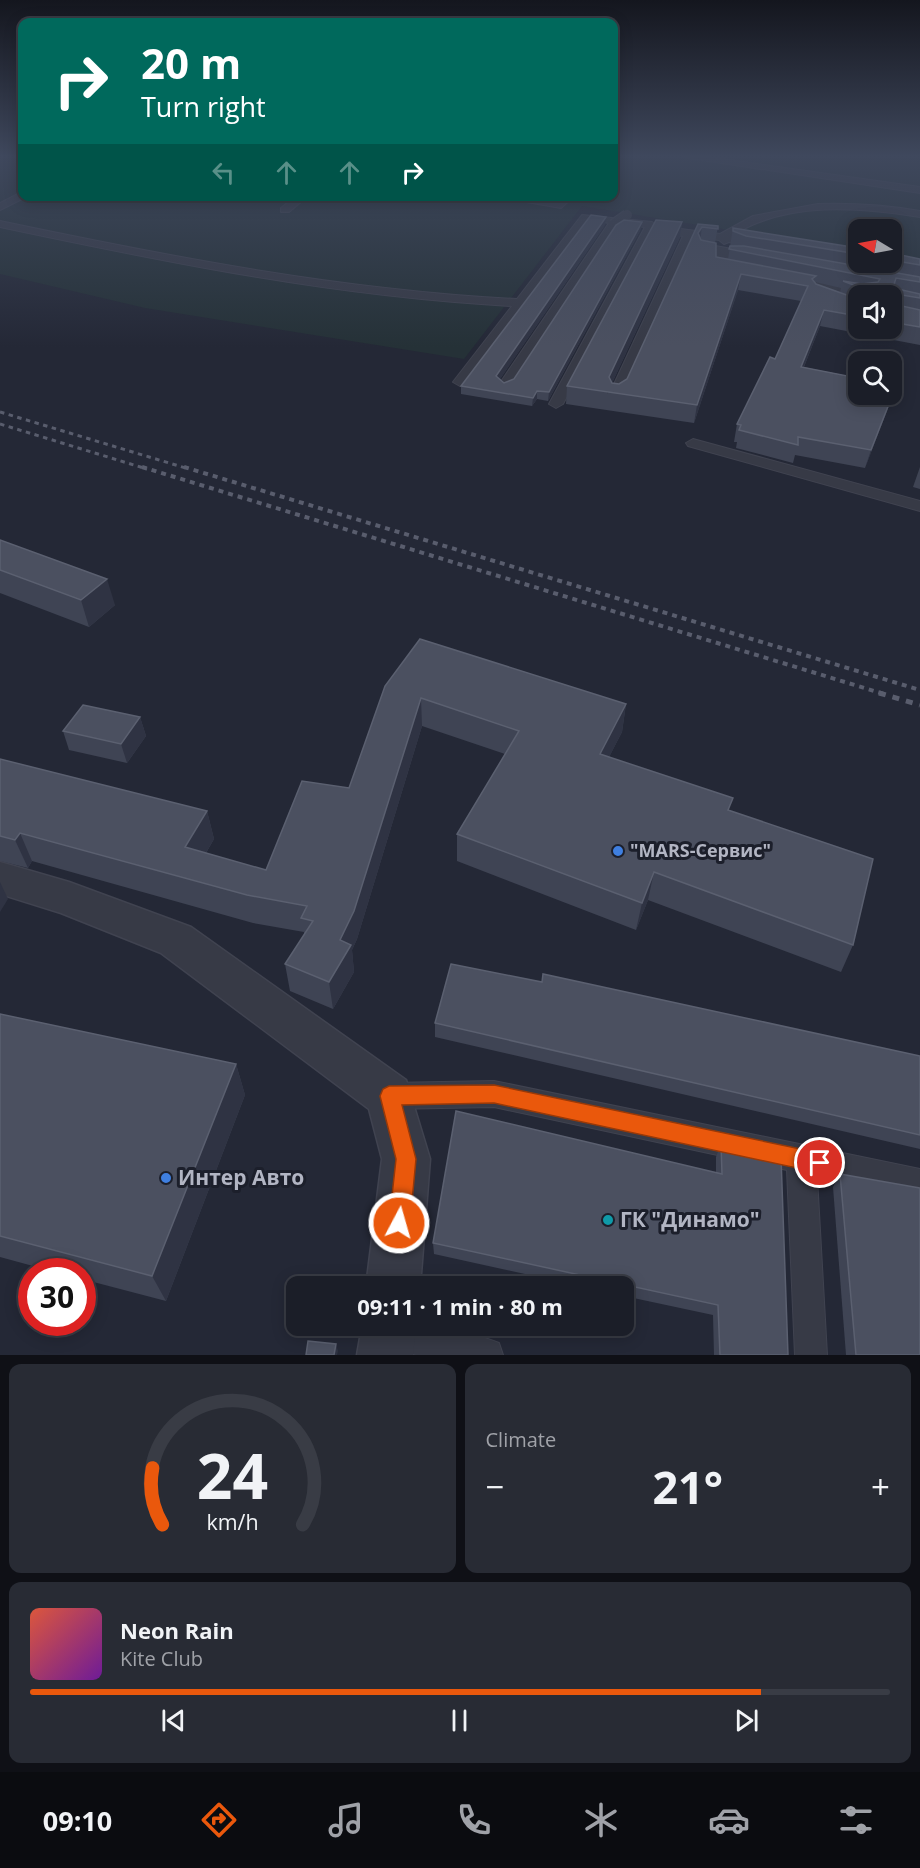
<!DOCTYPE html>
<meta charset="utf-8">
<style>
body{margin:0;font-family:"Open Sans",sans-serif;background:#282b34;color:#f1f3f6;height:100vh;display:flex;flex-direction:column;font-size:22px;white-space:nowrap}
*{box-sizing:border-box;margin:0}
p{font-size:20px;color:#a0a2a8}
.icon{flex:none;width:33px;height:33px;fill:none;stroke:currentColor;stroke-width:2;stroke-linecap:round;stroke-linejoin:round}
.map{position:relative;height:1355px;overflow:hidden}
.panel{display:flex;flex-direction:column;gap:9px;padding:9px;background:#0f1016;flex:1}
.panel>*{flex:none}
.guide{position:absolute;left:18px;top:18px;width:600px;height:183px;border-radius:12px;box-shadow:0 3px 15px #0003,0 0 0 2px #393c45;background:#00695c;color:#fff;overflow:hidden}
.needle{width:39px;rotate:280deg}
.fabs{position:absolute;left:848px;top:219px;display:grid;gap:12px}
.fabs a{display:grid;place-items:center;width:54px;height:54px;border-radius:12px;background:#1b1e28;box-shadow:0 3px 15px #0003,0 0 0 2px #393c45;font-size:30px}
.speed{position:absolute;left:18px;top:1258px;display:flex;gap:12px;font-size:30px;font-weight:700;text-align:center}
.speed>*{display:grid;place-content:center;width:78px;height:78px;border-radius:50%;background:#1b1e28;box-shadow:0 3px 15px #0003,0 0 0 2px #393c45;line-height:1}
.speed .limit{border:9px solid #d22;background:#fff;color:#111}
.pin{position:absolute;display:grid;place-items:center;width:51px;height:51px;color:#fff;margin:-26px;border:3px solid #fff;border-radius:50%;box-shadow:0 2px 6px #0007}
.me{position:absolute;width:66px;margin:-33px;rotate:6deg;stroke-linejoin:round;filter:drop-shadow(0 0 4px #0008)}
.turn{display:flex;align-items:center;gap:21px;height:126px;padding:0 24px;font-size:27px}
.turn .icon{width:78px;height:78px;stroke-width:2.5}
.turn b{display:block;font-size:42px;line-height:51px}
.lanes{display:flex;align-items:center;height:57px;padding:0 24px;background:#0003;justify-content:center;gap:30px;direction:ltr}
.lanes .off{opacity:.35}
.big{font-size:45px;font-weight:700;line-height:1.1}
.panel .card{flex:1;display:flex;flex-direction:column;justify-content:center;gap:9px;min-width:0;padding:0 21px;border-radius:12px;background:#282b34}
.panel .dial{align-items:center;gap:0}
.dial svg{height:156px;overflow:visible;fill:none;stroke:#393c45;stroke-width:7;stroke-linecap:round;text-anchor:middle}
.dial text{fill:#f1f3f6;stroke:none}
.song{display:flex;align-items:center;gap:18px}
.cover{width:72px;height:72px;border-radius:9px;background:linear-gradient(135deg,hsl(10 70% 55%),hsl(280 70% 35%))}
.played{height:6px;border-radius:3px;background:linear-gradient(90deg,#ea580c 85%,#393c45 85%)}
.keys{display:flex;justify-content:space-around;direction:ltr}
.heat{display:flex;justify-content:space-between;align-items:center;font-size:33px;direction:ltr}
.panel .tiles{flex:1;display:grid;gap:9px;grid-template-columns:1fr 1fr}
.card:last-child{grid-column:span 2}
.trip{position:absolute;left:286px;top:1276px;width:348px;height:60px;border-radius:12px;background:#1b1e28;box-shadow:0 3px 15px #0003,0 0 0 2px #393c45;font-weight:700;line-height:60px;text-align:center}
.dock{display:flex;height:96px;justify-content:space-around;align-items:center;background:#0b0c10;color:#a0a2a8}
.dock .icon{width:42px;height:42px}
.dock .active{color:#ea580c}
.dock b{font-size:27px;color:#f1f3f6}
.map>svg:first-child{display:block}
</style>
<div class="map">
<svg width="920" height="1355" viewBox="0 0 920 1355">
<rect width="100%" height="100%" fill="#242836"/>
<polygon fill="#253137" points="0,157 22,157 22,196 614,196 614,157 920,157 920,261 891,257 891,230 858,230 858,251 582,206 464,359 145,308 0,274"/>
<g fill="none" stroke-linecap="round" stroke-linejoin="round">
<defs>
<g id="service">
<polygon points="682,157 708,157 920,187 920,193"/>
<polygon points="22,192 22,196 26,197 0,210 0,203"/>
<polygon points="296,196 308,196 289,212 281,212 281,208"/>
<polygon points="493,196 523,196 559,202 563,196 574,196 561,208"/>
<path d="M818,204C852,203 886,205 920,211V217C858,207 788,201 733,235L762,240V244L758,245L729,242L724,244L719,240L693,237L623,395L616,399L609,395L683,236L653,232L563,404L556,408L549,404L645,227L618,224L512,386L505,390L498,386L609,223L589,220L465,385L460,386L453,382L512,306C338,297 170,263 0,227V221C171,257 342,290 517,299L582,215L652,222L657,226L720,234L753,216Z"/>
<polygon points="803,279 868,292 874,296 858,298 799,285 799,281"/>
<polygon points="693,439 920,501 920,511 688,446 686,443"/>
<polygon points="494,1081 920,1169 920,1199 817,1177 827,1355 795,1355 787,1170 494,1107 389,1109 379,1105 375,1096 379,1087 389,1083"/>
<path d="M378,1326C419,1326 460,1327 499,1343L503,1355H416L380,1344L375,1333Z"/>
</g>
<g id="minor">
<polygon points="0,862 69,882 191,927 406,1080 430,1159 420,1287 366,1287 382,1159 369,1109 161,953 61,913 0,894"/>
<polygon points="362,1326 416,1326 413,1355 357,1355"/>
</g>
</defs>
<use href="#service" stroke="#404350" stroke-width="2"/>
<use href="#minor" stroke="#404350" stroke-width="3"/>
<use href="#service" fill="#373a46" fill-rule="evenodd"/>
<use href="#minor" fill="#373a46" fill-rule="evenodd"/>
<g stroke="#595d6d" stroke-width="3" stroke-dasharray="4.5 4.5" stroke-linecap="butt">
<polyline points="0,412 189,469"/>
<polyline points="0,424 147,469"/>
</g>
<g stroke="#595d6d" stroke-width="4" stroke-dasharray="5 5" stroke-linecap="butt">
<polyline points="142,467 884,694"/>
<polyline points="184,467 920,690"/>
</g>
<polyline stroke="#595d6d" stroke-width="5" stroke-dasharray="7 7" stroke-linecap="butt" points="879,693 920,705"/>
<defs>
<g id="service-bridge">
<polyline points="613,225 627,215"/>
<polyline points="703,249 737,255"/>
</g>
</defs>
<use href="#service-bridge" stroke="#404350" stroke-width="12" stroke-linecap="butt"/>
<use href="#service-bridge" stroke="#373a46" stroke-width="10"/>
</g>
<g fill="#3f4454" fill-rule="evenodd">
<path d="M682,222L680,237L612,383L619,384L627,379L698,224L718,226L715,243L716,257L728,259L733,228L858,248V262H891V253L920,259V345L820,326L804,367L896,386L890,403L865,468L795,455L793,463L736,448L737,442H734L737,424L775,359L801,301L738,290L694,423L566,404L567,386ZM815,282L841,288L840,292L816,284ZM858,296H891V328H858Z"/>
<polygon points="605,225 500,379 504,383 514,379 641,229 548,401 537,399 532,406 461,394 461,386"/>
<polygon points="920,467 920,489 913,487"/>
<polygon points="0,540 115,605 89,627 0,593"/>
<polygon points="385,686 626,704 622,732 609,757 730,811 853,945 841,972 648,900 636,930 457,861 457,834 505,754 422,726 357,939 352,950 354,972 333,1009 290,991 285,964 304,935 304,932 253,923 32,861 28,868 0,861 0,759 207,811 214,839 206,853 266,870 349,788"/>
<polygon points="140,717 146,736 127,763 69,750 63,731"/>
<polygon points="542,982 920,1056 920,1149 435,1037 435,1023"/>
<polygon points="0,1014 236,1064 245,1095 166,1301 82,1279 82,1272 55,1272 0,1257"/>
<polygon points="721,1144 788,1355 714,1355 713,1315 624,1296 624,1287 584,1287 434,1254 433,1243 716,1173 716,1157"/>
<polygon points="840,1174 920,1355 846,1355 833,1187"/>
</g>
<g fill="#2f3343">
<polygon points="606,217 605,225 496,385 496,376"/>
<polygon points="642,222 641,229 548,401 549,392"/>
<polygon points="682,222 680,237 607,394 609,377"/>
<polygon points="702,227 700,242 698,233"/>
<polygon points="741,274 738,290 694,423 697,405"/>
<polygon points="824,310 820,326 797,384 801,367"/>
<polygon points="896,386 890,403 865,468 871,450"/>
<polygon points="537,391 537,399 532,406 533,398"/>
<polygon points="107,579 115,605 89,627 81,600"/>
<polygon points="421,698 422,726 357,939 352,950 354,972 333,1009 329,982 340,940"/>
<polygon points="626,704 622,732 596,782 600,754"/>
<polygon points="140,717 146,736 127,763 121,744"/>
<polygon points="207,811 214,839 193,875 185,847"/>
<polygon points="20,833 32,861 28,868 15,840"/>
<polygon points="654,872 648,900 636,930 642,903"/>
<polygon points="0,882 8,899 0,912"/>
<polygon points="236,1064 245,1095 166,1301 152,1276"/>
<polygon points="336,1344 338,1351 337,1355 334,1355"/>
</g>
<g fill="#4b5060" stroke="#5b6070" stroke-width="1.5">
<polygon points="591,215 606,217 496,376 504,383 514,379 616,225 624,220 642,222 549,392 537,391 533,398 461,386"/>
<polygon points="656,220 682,222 609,377 612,383 619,384 627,379 698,224 718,226 718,229 702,227 698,233 701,240 716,243 716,257 816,276 812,279 816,284 858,299 858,316 824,310 801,367 858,378 858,394 891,394 891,385 896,386 871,450 798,437 798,445 739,430 741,425 737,424 770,357 775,359 808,286 741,274 697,405 567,386"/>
<polygon points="733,228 858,248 858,254 746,236 733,231"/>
<polygon points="730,246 744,246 920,277 920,282 896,278 893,288 920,294 920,298 896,294 893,304 920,310 920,327 891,322 891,296 864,296 864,289 843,281 862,284 878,282 880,279 729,249"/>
<polygon points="891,253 920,259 920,265 891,260"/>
<polygon points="0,540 107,579 81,600 0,570"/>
<polygon points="420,639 626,704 600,754 733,798 728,810 873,859 853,945 654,872 642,903 457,834 519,731 421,698 354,911 340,940 351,945 329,982 285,964 313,921 301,918 307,906 247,895 20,833 15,840 0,836 0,759 207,811 185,847 266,870 302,781 349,788 385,686"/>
<polygon points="83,705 140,717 121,744 63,731"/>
<polygon points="451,964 542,982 543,974 920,1056 920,1135 435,1023"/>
<polygon points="0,1014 236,1064 152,1276 0,1236"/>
<polygon points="456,1111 722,1174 721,1144 781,1157 788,1355 720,1355 718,1305 433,1243"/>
<polygon points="840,1174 920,1188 920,1355 856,1355"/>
<polygon points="308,1341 336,1344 334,1355 306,1355"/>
</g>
<linearGradient id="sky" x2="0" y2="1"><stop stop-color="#14161e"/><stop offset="0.45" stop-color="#3f485d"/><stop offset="1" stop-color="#3f485d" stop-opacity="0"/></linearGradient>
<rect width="920" height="347" fill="url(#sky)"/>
<polygon fill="#ea580c" stroke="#983908" stroke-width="1.5" points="494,1085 820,1153 828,1156 831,1163 828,1170 820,1173 494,1103 402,1105 416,1159 410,1223 407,1230 399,1233 392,1230 389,1223 396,1159 380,1096 383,1089 389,1086"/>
<g fill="#3f7fe0" stroke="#1c1f2b" stroke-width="2">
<circle cx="618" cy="851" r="6"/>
<circle cx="166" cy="1178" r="6"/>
</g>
<circle fill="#0f9aa8" stroke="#1c1f2b" stroke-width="2" cx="608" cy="1220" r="6"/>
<g text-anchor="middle" stroke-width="6" stroke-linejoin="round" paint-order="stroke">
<g font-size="18" font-weight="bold" fill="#b2b5c3" stroke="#1c1f2b" text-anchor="start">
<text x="630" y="857">"MARS-Сервис"</text>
</g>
<g font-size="21" font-weight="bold" fill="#b2b5c3" stroke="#1c1f2b" text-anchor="start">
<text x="178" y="1185">Интер Авто</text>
<text x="620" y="1227">ГК "Динамо"</text>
</g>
</g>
</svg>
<div class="fabs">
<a><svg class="needle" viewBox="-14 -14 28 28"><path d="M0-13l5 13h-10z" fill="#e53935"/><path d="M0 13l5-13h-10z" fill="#a0a2a8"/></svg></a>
<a><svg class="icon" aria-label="sound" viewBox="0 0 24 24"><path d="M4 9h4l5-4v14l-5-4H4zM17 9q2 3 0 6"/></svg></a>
<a><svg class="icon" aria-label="search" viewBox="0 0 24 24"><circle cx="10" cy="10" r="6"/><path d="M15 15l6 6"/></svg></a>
</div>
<div class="speed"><div class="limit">30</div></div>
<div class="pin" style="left:820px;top:1163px;background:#d93025"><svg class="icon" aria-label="arrive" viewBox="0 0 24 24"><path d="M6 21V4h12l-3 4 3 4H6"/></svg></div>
<svg class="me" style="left:399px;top:1223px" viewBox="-20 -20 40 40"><circle r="17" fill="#ea580c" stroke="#fff" stroke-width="3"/><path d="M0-11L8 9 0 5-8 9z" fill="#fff"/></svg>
<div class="trip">09:11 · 1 min · 80 m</div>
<div class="guide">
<div class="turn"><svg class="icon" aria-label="right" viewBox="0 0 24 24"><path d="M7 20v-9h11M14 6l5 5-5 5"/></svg><div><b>20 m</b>Turn right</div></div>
<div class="lanes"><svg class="icon off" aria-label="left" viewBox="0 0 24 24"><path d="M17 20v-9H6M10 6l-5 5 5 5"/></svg><svg class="icon off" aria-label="ahead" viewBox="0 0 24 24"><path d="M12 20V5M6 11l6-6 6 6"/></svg><svg class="icon off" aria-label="ahead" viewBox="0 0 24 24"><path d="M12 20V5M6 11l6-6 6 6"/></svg><svg class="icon" aria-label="right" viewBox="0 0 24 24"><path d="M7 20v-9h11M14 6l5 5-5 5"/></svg></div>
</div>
</div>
<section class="panel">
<div class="tiles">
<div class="card dial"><svg viewBox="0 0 100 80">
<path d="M14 69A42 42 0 1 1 86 69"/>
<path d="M14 69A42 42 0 0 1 9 40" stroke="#ea580c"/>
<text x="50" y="56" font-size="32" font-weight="700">24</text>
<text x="50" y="72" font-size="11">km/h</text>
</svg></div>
<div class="card"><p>Climate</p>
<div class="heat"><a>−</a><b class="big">21°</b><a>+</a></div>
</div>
<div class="card">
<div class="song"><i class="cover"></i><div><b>Neon Rain</b><p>Kite Club</p></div></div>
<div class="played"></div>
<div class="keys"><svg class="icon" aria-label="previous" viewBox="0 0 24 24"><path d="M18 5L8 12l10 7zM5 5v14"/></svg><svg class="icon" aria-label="pause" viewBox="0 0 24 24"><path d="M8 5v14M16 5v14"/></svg><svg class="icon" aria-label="next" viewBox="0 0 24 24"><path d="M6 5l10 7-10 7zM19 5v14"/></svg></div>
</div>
</div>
</section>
<nav class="dock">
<b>09:10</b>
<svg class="icon active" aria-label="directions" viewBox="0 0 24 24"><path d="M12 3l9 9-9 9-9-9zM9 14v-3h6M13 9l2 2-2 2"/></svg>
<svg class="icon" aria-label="music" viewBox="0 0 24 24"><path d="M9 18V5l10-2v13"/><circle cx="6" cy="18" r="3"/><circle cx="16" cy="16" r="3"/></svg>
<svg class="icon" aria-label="phone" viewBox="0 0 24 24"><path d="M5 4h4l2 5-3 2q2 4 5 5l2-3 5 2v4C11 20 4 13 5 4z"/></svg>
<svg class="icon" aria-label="climate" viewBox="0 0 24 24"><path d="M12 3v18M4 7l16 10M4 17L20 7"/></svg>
<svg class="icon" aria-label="car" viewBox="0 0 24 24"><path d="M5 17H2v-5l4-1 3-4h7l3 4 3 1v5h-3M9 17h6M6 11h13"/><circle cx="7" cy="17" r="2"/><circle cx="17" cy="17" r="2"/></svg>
<svg class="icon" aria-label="filters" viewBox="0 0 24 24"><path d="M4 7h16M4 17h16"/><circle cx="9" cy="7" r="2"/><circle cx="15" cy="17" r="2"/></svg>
</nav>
